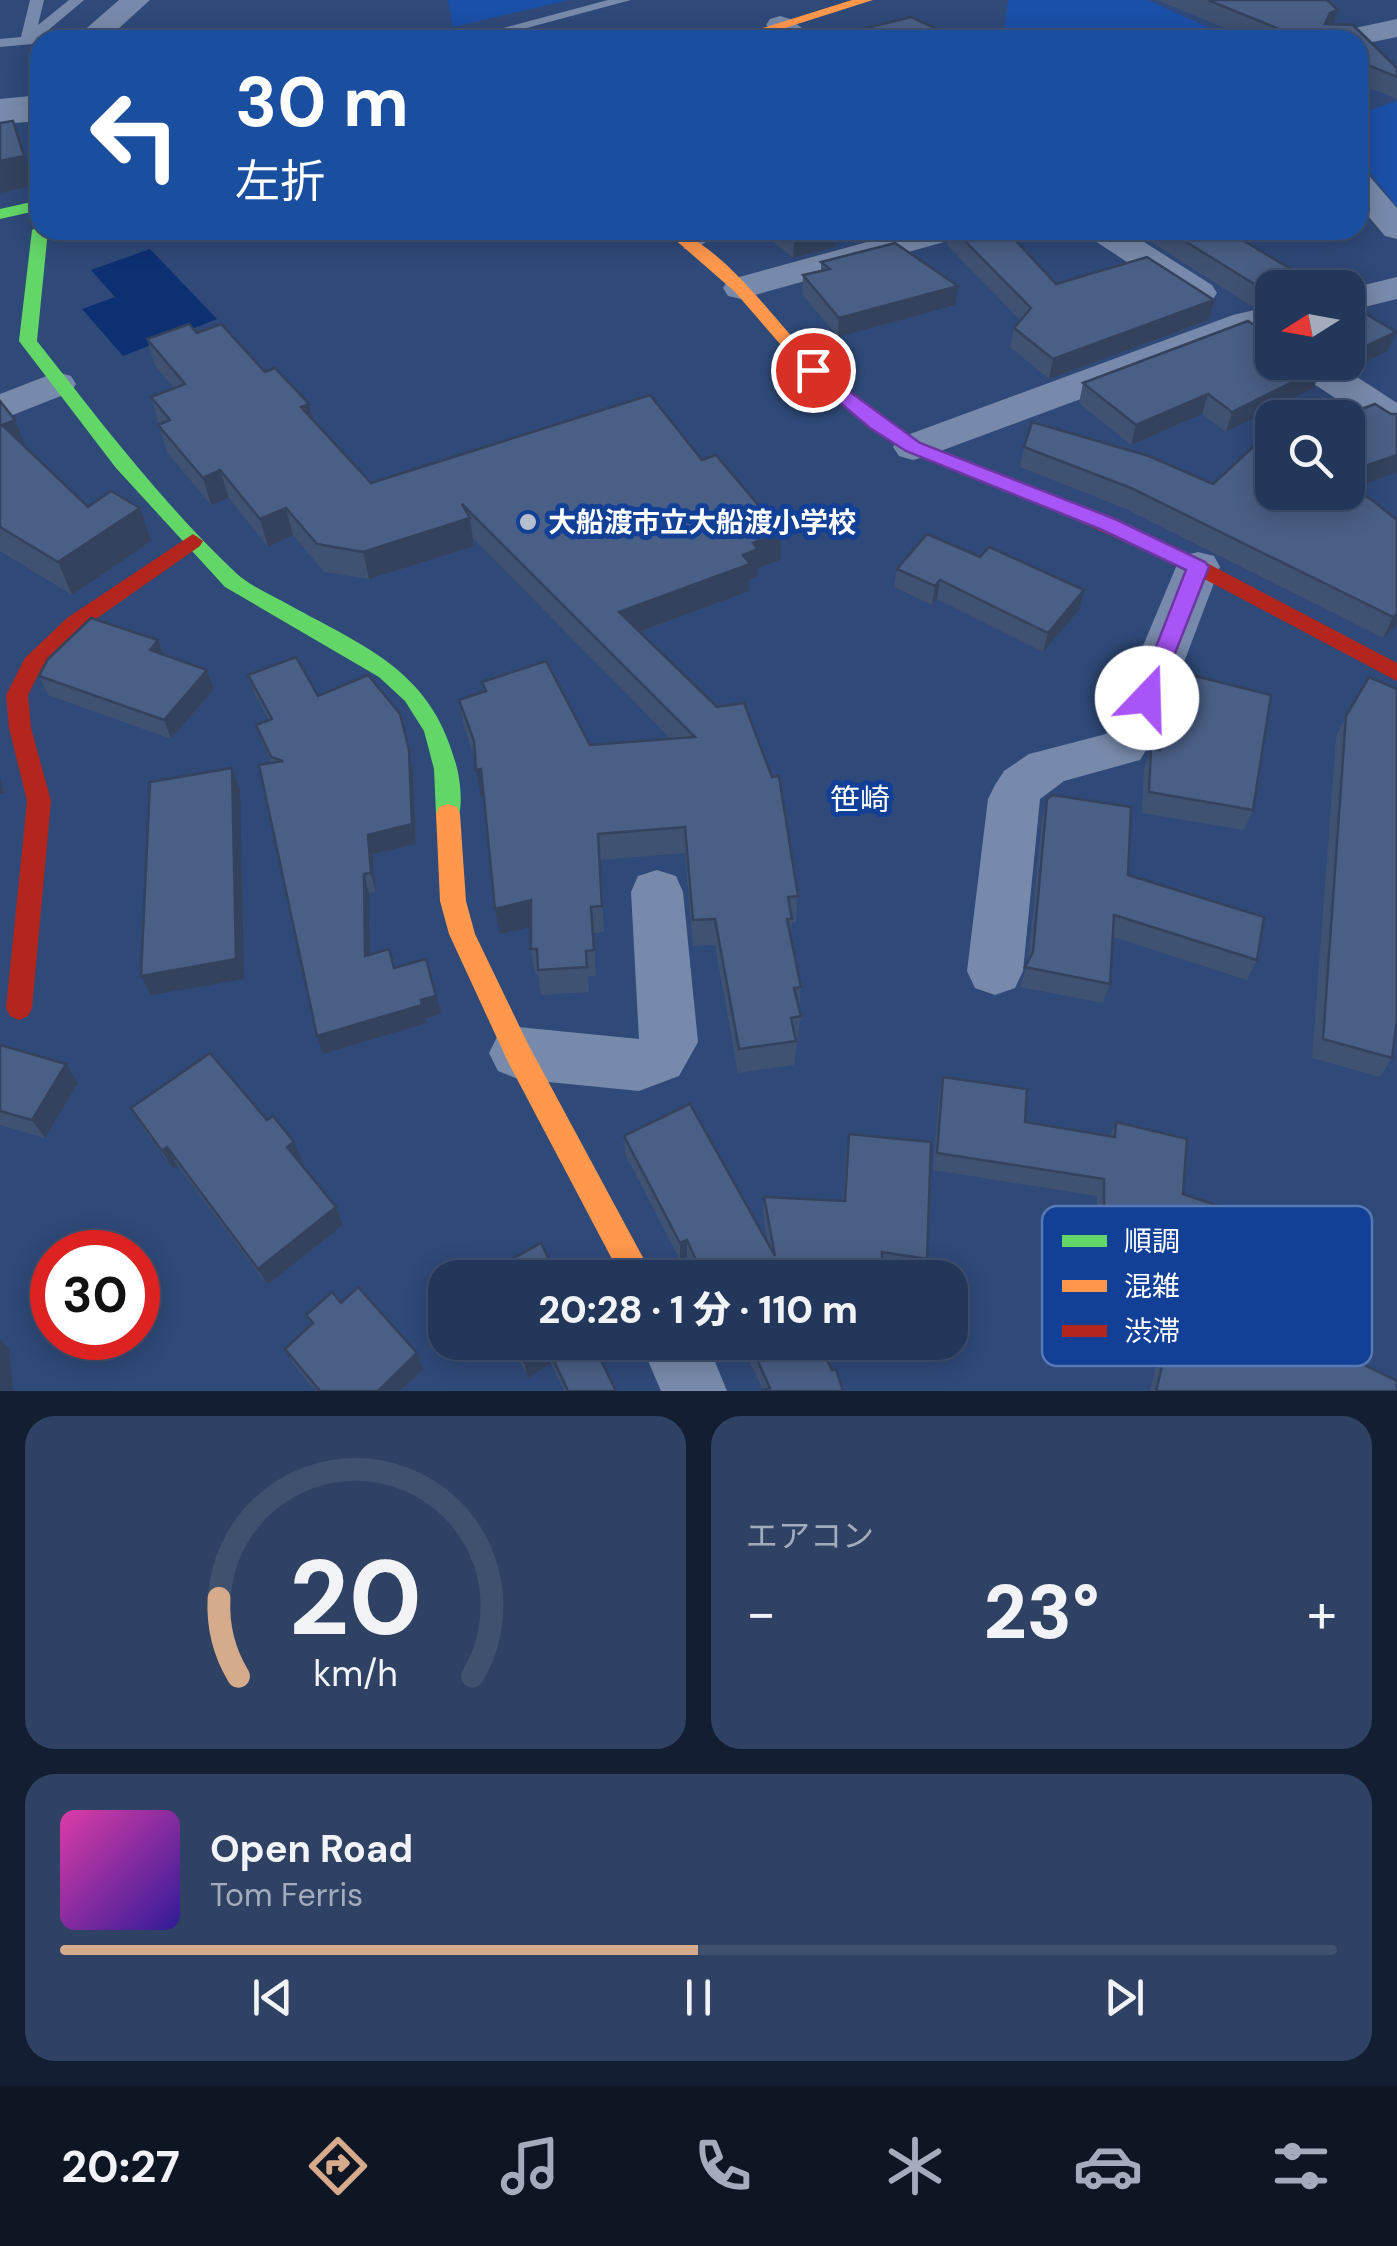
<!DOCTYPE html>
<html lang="ja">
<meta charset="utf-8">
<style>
body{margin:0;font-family:"DM Sans","Noto Sans JP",sans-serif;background:#2f4263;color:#f1f3f6;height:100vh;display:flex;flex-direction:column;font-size:38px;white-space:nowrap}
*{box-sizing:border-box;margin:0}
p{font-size:32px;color:#a3acbb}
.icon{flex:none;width:55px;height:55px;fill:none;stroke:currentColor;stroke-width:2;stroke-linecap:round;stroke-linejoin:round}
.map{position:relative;height:1391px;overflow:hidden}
.side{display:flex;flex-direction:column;gap:25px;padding:25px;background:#131e32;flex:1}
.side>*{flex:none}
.banner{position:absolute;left:30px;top:30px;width:1338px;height:210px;border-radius:30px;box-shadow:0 5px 25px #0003,0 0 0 2px #405170;background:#1a4fa0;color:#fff;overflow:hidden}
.needle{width:65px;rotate:259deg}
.controls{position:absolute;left:1255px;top:270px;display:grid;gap:20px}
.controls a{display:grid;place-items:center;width:110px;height:110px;border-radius:20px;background:#23375a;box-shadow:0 5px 25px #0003,0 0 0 2px #405170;font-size:50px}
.speed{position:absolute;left:30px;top:1230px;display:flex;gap:20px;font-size:50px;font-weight:700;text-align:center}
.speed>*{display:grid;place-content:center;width:130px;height:130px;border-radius:50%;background:#23375a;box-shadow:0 5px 25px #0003,0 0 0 2px #405170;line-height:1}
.speed .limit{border:15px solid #d22;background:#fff;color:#111}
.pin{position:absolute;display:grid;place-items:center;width:85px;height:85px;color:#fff;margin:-42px;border:5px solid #fff;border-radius:50%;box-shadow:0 2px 10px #0007}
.me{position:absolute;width:110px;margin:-55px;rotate:21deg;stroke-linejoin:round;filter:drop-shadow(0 0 8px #0008)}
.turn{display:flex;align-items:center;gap:35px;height:210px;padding:0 40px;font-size:45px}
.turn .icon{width:130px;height:130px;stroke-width:2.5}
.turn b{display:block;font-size:70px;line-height:85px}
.big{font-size:75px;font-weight:800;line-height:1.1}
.side .widget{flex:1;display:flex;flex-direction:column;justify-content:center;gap:15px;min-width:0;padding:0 35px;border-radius:30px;background:#2f4263}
.side .dial{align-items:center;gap:0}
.dial svg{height:260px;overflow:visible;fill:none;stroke:#405170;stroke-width:7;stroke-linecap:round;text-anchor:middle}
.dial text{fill:#f1f3f6;stroke:none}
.song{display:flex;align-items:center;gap:30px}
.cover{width:120px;height:120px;border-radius:15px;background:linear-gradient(135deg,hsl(320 70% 55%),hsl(250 70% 35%))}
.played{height:10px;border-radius:5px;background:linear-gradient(90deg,#d6ab8b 50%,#405170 50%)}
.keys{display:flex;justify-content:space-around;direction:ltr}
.heat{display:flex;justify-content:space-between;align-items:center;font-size:55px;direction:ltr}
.side .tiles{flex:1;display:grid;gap:25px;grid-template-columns:1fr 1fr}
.widget:last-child{grid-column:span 2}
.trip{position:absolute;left:428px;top:1260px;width:540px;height:100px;border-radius:30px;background:#23375a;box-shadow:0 5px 25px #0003,0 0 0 2px #405170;font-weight:800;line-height:100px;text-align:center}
.tab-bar{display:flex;height:160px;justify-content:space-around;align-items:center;background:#0e1624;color:#a3acbb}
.tab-bar .icon{width:70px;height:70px}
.tab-bar .on{color:#d6ab8b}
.tab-bar b{font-size:45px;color:#f1f3f6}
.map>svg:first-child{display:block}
</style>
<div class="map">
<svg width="1397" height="1391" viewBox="0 0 1397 1391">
<rect width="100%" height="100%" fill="#2f4978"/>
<g fill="#1b50a8">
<polygon points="448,0 569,0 453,27"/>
<polygon points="1008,0 1148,0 1236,40 993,40 1004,37"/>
<polygon points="1397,101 1397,207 1358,156 1358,114"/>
</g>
<polygon fill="#0d3073" points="150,249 217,319 123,356 82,309 115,297 91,270"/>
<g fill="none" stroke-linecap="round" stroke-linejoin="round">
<g fill="#788aab" fill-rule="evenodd">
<polygon points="30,0 44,0 38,25 69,0 84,0 32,44 0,47 0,39 21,37"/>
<polygon points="608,0 631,0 482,40 459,40"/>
<polygon points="40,95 40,103 0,107 0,99"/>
<polygon points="703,230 722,230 696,249 684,249 684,241"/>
</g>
<g fill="#788aab" fill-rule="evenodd">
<polygon points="119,0 150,0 106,40 73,40"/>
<polygon points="780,16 790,19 818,40 783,40 766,25 770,19"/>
<polygon points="1397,19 1397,37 1358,45 1358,40 1322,40 1327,34"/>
<polygon points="40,103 40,121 0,124 0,106"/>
<polygon points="1358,174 1370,177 1397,208 1397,239 1385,236 1358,204"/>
<polygon points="911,230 967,230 962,237 741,299 728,296 723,288 728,280"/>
<polygon points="1084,230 1125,230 1212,285 1217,293 1212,301 1199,304 1186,301 1089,237"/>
<polygon points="1397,277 1397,299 1348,311 1348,289"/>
<polygon points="1272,306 1272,328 927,456 913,460 899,456 893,447 899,438 1233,315"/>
<polygon points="1288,362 1334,362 1397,403 1397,433 1383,430 1293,370"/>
<polygon points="57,372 71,376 76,384 71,392 0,420 0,394"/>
<polygon points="1198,552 1214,556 1220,567 1158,731 1140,760 1064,781 1040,799 1023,971 1015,988 995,995 975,988 967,971 988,799 995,785 1004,771 1029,754 1106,734 1176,567 1182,556"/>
<polygon points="657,870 676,876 683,892 698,1042 679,1076 639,1091 518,1079 498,1071 489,1053 498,1035 518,1027 639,1039 631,892 638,876"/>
<polygon points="640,1342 707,1342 727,1391 661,1391"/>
</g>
<g fill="#63d668" fill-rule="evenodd">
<polygon points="40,200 40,210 0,219 0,209"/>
<path d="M40,225V230H48L37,341C100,421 162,503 236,573C249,585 267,593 282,601C360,645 429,667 455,761C460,776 464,806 457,821H439L436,814L434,769L424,731L405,701L379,677L225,587L116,468L22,345L19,341L32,230Z"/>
</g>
<g fill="#ff974d" fill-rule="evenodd">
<polygon points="852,0 873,0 747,40 725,40"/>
<path d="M664,230C715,230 784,334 821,368C850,395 884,424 919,442C970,469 1029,486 1083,507L1086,512L1083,517H1069L906,451L870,428L807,375L735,292Z"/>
<polygon points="448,804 457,807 460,814 466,901 475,934 528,1044 654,1278 622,1278 508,1062 449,934 440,901 436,814 439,807"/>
</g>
<g fill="#b3261e" fill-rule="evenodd">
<polygon points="1076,505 1205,562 1397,663 1397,681 1191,572 1069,517 1066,512 1069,507"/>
<polygon points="193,534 203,541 200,546 83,628 41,669 28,695 31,728 51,801 32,1008 28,1016 19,1020 10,1016 6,1008 27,801 9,728 6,695 25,658 67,618"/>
</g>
</g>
<g fill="#405272">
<polygon points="1157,0 1327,0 1338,10 1333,24 1353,25 1397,68 1397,99 1358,83 1358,40 1254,40"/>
<polygon points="759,230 836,230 835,247 793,258"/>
<polygon points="949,230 1006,230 1056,284 1209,320 1049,379 1010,347 1014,328 1020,320 947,245"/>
<polygon points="1132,230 1244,230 1239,238 1322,288 1272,288 1253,307"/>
<polygon points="821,262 955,305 838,337 802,294 803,275 821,271"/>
<polygon points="1348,303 1388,351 1352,369 1341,362 1348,362"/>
<polygon points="1259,328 1314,388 1226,432 1202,414 1131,445 1079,403 1083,383"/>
<polygon points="197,333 265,372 309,404 313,420 371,483 780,560 758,568 757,576 749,580 749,591 640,632 798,896 796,922 792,922 790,937 801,987 799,1009 801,1016 794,1065 738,1073 715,945 693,946 685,853 600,860 604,932 594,933 596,976 588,976 589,992 541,995 538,974 535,974 531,949 531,926 500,934 495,909 484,796 481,797 475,759 464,727 459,700 483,692 482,682 590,745 671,739 473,538 474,546 369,579 324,572 293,535 268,547 229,498 211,505 167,452 151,397 174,388 155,366 147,339"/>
<polygon points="0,401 27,449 88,507 151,541 72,595 0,551"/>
<polygon points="1024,447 1213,484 1350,489 1397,520 1397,625 1383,638 1126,509 1020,467"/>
<polygon points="980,557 1084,590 1080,609 1043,652 937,599 932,605 894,587 897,569"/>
<polygon points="158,640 164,655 207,670 214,689 171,739 48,695 39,676"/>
<polygon points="248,675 318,696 413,770 416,844 373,854 376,892 369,893 370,954 394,968 441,1014 426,1018 427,1023 323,1054 271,763 263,745 256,725 269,720 255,695"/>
<polygon points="1167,714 1253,810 1244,830 1142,813 1144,769 1151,748 1157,750"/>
<polygon points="1346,716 1392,1058 1380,1077 1312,1058 1336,737"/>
<polygon points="1047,799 1128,875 1257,960 1247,980 1113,937 1110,984 1103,1003 1020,987 1028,963 1042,819"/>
<polygon points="0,1045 78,1083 45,1138 0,1125"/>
<polygon points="943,1077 1025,1122 1110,1136 1116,1122 1183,1194 1342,1354 1397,1391 1150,1391 1164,1336 1124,1321 1132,1283 1096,1276 1097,1196 933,1170 939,1095"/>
<polygon points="131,1108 267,1120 302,1160 299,1162 336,1207 343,1225 267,1285 177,1165 173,1169 142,1127"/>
<polygon points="849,1134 927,1259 923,1276 882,1269 880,1278 697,1278 687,1256 680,1260 625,1154 624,1136 768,1244 763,1214 764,1197 843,1201 846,1152"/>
<polygon points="341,1303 423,1369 400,1391 316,1391 293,1364 285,1349 311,1325 306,1315"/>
<polygon points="510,1342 592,1342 616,1391 564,1391 551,1363 528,1378"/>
<polygon points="740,1342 818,1342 832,1370 763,1390"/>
</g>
<g fill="#34425d">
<polygon points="1338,10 1332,29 1320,40 1330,13"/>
<polygon points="13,121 35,185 0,193 0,161"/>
<polygon points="827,230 836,230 835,247 793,258 794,239"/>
<polygon points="1281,283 1279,288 1272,288 1272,303 1253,307 1259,287"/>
<polygon points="958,286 955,305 838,337 839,318"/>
<polygon points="1214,300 1209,320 1049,379 1053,359"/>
<polygon points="1396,332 1388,351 1352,369 1360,349"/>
<polygon points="1321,368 1314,388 1226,432 1232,412"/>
<polygon points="1208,394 1202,414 1131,445 1136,425"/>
<polygon points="309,404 316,431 301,407"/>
<polygon points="15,420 28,453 2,425"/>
<polygon points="1397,455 1397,472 1348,490 1348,472"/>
<polygon points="220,470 229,498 211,505 203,478"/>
<polygon points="140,508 151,541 72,595 58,562"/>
<polygon points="286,508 293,535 268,547 260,519"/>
<polygon points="470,518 474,546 369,579 363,552"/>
<polygon points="781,532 780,560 758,568 757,576 749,580 749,591 620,639 619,612 743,555 753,543"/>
<polygon points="940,580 937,599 932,605 935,586"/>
<polygon points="1084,590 1080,609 1043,652 1048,633"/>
<polygon points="1397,614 1397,625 1383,638 1393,617"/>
<polygon points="158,640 166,660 150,650"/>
<polygon points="207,670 214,689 171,739 164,720"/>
<polygon points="409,750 413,770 416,844 373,854 376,892 371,873 368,835"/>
<polygon points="232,768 240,789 244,979 151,995 141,976"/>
<polygon points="481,769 485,796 481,797 476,770"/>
<polygon points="0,776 4,793 0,794"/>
<polygon points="364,874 369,893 370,974 365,956"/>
<polygon points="531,900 535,926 500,934 495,909"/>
<polygon points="436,996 441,1014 426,1018 427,1023 323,1054 317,1036"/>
<polygon points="66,1064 78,1083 45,1138 32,1120"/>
<polygon points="294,1142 302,1160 295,1165 287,1147"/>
<polygon points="167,1147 177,1165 173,1169 162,1151"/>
<polygon points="336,1207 343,1225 267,1285 258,1269"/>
<polygon points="687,1240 687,1256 680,1260 680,1243"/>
<polygon points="0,1339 9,1349 13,1391 0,1391"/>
<polygon points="548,1348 551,1363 528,1378 524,1362"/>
<polygon points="417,1353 423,1369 400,1391 378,1391"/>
</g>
<g fill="#4a5f85" stroke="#34425d" stroke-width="2.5">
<polygon points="1208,0 1327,0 1338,10 1330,13 1325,24 1353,25 1397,68 1397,77 1358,61 1358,40 1306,40"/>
<polygon points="911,17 961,40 818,40"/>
<polygon points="13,121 24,156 0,161 0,123"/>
<polygon points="783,230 827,230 794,239"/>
<polygon points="954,230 1006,230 1056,284 1147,257 1214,300 1053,359 1014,328 1031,308"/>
<polygon points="1167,230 1239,230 1236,236 1322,288 1281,288 1281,283 1259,287"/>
<polygon points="895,243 958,286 839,318 803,275 830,269 821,262"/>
<polygon points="1348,303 1396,332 1360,349 1348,342"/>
<polygon points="1248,321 1259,328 1272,329 1272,362 1312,362 1321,368 1232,412 1208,394 1136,425 1083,383"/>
<polygon points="189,324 197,333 221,324 265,372 275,368 309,404 301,407 371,483 650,395 702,460 716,455 781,532 753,543 758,549 743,555 750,564 619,612 717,707 744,703 772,777 779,776 798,896 788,897 792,919 787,919 801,987 794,988 801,1016 791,1018 796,1041 739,1049 715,919 693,920 685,827 598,834 602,906 591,907 594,950 586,951 587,967 538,970 537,949 531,949 531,900 495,909 481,769 476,770 474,741 459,700 486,691 482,682 546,661 590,745 695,737 462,504 470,518 363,552 317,544 286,508 260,519 220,470 203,478 158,425 170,420 151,397 185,384 147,339"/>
<polygon points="0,401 15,420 2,425 88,507 111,491 140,508 58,562 0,527"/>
<polygon points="1375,404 1391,414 1397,414 1397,455 1348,472 1348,418 1337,418"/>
<polygon points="1032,422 1149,456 1213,484 1252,448 1272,441 1272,492 1348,492 1348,487 1372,500 1397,520 1397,614 1393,617 1131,488 1024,447"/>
<polygon points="927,534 980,557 989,547 1084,590 1048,633 940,580 935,586 897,569"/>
<polygon points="91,618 158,640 150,650 207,670 164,720 39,676 48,659"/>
<polygon points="296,657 318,696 368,675 400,714 409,750 412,824 368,835 371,873 364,874 365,956 389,949 394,968 426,959 436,996 421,1000 422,1005 317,1036 259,765 283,761 271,757 256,725 272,719 248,675"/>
<polygon points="1183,673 1271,695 1253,810 1149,792 1151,748 1160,750 1167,714"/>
<polygon points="1369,677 1397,689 1397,1019 1392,1058 1323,1039 1346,716"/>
<polygon points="232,768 236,959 141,976 150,782"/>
<polygon points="1053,795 1131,807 1128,875 1264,917 1257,960 1114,915 1110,984 1025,967 1033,952 1047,799"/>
<polygon points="0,1045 66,1064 32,1120 0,1111"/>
<polygon points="210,1053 267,1120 273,1116 294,1142 287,1147 336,1207 258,1269 167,1147 162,1151 131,1108"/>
<polygon points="943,1077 1027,1089 1025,1122 1115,1137 1116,1122 1187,1139 1183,1194 1352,1251 1342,1354 1397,1381 1397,1391 1156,1391 1173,1321 1132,1305 1141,1267 1104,1260 1104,1179 937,1153"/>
<polygon points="690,1104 775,1256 764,1197 845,1201 849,1134 931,1142 927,1259 882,1252 882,1269 778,1263 786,1278 704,1278 687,1240 680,1243 624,1136"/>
<polygon points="541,1243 558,1278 480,1278 480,1277"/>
<polygon points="358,1287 417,1353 378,1391 320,1391 285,1349 313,1323 306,1315 332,1292 341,1303"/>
<polygon points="514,1342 592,1342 616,1391 568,1391 548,1348 524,1362"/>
<polygon points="749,1342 818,1342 832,1370 836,1369 843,1391 761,1391 770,1388"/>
</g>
<polygon fill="#a855f7" stroke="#6d37a1" stroke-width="2.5" points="813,365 920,443 1115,519 1205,562 1209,567 1155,704 1147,707 1136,698 1186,570 1100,529 906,451 870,428 806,374 806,367"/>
<circle fill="#b6bfd0" stroke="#114096" stroke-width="4" cx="528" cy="522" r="10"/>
<g text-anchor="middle" stroke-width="10" stroke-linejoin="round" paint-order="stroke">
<g font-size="28" font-weight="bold" fill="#fff" stroke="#114096" text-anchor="start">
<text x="548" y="532">大船渡市立大船渡小学校</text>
</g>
<g font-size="30" fill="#fff" stroke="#114096">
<text x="860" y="810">笹崎</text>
</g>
</g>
<rect x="1042" y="1206" width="330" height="160" rx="15" fill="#114096" stroke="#5879b6" stroke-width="2.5"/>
<rect x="1062" y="1235" width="45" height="12" fill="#63d668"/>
<rect x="1062" y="1280" width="45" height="12" fill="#ff974d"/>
<rect x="1062" y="1325" width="45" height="12" fill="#b3261e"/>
<g font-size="28" fill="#fff">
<text x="1124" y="1251">順調</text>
<text x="1124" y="1296">混雑</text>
<text x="1124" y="1341">渋滞</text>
</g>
</svg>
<div class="controls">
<a><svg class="needle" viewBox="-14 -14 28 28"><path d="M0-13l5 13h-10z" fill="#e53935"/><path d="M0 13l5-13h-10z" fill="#a3acbb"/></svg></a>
<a><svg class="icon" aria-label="search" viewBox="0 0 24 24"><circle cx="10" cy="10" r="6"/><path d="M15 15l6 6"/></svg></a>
</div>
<div class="speed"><div class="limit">30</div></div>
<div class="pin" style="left:813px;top:370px;background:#d93025"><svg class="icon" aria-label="arrive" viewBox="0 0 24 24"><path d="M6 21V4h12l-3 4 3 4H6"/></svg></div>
<svg class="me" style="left:1147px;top:698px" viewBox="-20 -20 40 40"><circle r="19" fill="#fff"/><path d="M0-13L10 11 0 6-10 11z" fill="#a855f7"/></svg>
<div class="trip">20:28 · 1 分 · 110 m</div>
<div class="banner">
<div class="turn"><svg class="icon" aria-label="left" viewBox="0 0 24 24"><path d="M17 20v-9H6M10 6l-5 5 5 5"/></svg><div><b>30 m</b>左折</div></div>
</div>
</div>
<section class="side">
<div class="tiles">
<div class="widget dial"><svg viewBox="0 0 100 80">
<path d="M14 69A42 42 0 1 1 86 69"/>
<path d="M14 69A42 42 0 0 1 8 45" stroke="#d6ab8b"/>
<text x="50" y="56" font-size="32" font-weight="700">20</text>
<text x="50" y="72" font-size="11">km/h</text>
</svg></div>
<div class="widget"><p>エアコン</p>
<div class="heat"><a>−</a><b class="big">23°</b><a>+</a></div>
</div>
<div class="widget">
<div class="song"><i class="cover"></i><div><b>Open Road</b><p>Tom Ferris</p></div></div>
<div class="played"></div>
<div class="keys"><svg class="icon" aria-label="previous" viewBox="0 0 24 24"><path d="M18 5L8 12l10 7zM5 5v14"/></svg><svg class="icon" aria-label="pause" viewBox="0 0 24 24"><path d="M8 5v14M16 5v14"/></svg><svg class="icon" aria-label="next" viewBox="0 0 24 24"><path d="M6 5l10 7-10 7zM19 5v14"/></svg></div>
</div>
</div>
</section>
<nav class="tab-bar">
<b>20:27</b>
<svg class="icon on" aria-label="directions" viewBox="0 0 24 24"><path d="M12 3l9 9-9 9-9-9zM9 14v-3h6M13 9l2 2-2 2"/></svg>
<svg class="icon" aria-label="music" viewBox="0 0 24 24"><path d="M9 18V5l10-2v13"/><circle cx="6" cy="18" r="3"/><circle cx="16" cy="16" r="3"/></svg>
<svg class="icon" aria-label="phone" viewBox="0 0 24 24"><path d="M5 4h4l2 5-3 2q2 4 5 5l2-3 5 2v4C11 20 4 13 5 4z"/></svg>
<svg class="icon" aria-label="climate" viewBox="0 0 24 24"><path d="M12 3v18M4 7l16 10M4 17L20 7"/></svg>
<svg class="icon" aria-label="car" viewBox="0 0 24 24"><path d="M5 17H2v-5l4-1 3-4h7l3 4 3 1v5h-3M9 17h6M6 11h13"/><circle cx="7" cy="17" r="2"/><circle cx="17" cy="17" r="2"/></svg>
<svg class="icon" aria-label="filters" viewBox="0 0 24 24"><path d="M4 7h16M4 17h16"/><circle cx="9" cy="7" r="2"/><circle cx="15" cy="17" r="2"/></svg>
</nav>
